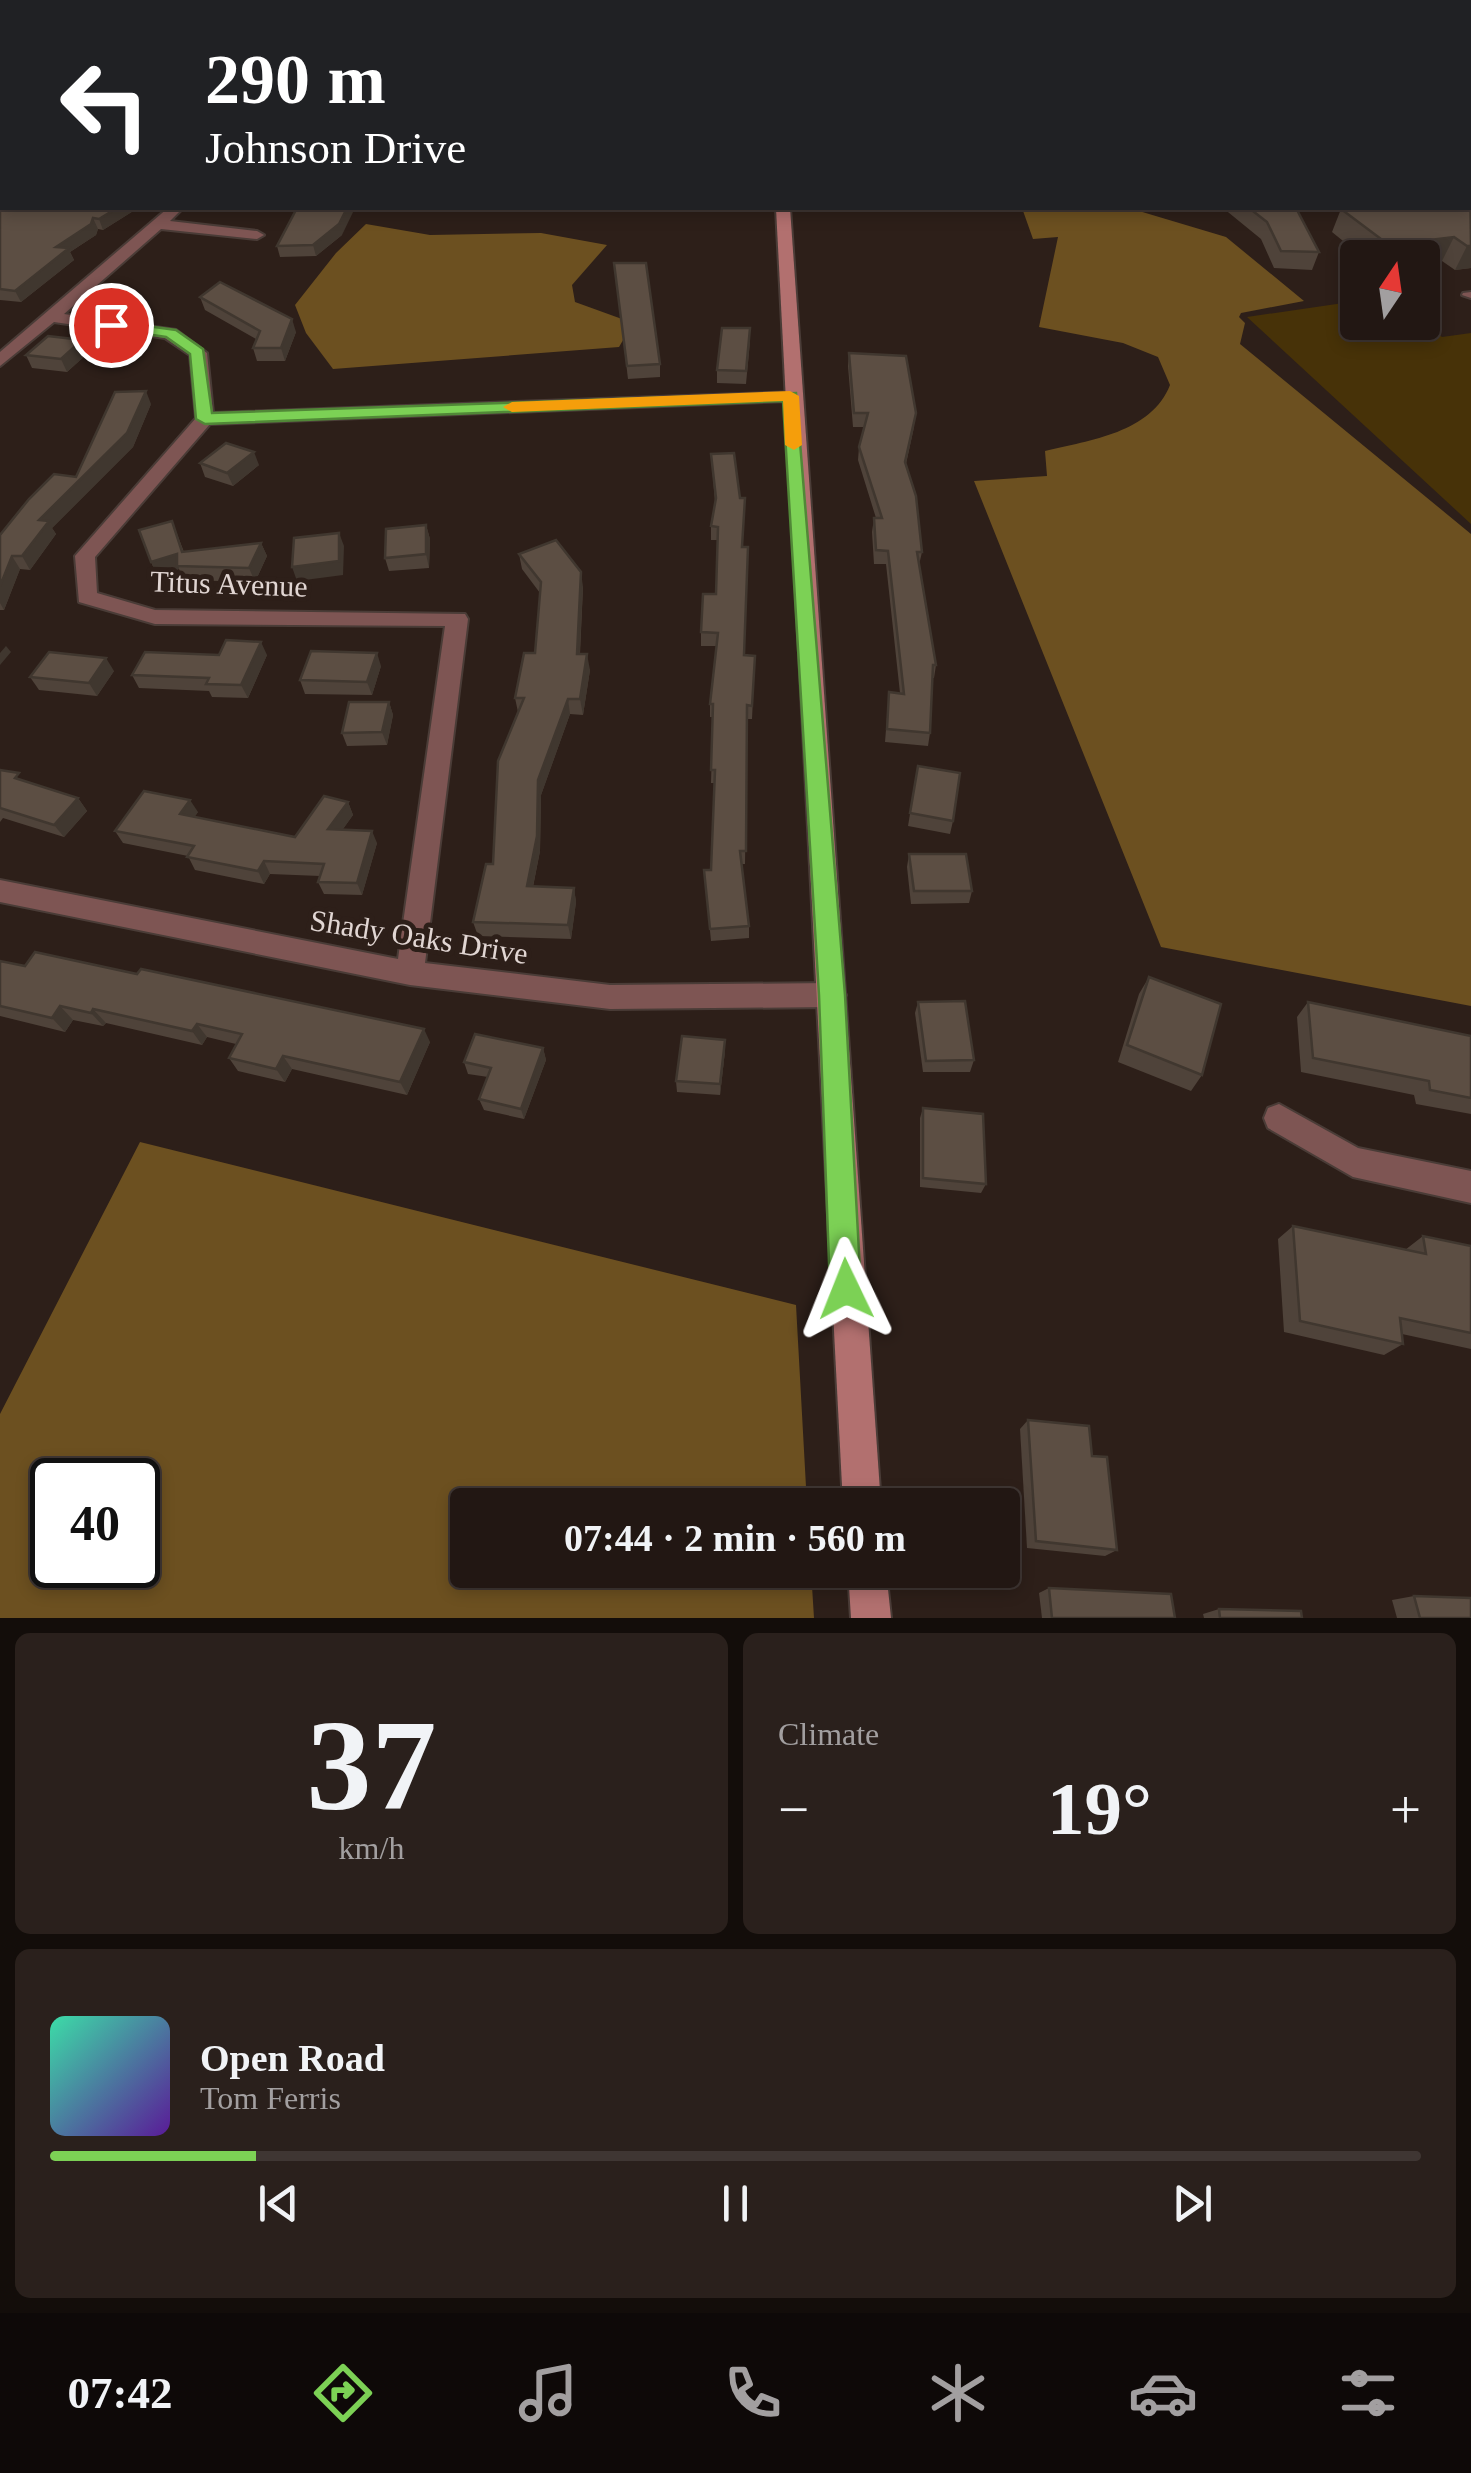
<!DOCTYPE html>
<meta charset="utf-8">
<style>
body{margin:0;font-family:Georgia,serif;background:#2a201c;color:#f1f3f6;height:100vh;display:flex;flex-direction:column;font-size:38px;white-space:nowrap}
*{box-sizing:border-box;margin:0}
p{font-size:32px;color:#a29fa0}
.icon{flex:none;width:55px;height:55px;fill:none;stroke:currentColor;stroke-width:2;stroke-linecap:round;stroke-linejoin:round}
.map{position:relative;height:1618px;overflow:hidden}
.sheet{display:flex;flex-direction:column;gap:15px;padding:15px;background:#130d0a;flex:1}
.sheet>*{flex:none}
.banner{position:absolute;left:0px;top:0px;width:1472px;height:210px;box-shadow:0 5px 15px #0003,0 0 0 2px #3f3633;background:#202124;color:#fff;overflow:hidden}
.needle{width:65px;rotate:13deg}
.fabs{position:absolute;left:1340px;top:240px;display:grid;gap:20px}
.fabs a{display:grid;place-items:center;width:100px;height:100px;border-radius:10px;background:#221713;box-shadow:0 5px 15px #0003,0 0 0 2px #3f3633;font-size:50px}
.speed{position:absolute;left:30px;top:1458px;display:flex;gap:20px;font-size:50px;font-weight:700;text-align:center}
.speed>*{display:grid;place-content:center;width:130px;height:130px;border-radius:50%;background:#221713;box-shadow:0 5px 15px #0003,0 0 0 2px #3f3633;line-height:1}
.speed .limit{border:5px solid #111;border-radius:15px;background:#fff;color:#111}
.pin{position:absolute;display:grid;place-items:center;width:85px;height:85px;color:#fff;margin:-42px;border:5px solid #fff;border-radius:50%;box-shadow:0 2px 10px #0007}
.me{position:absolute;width:110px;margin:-55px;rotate:358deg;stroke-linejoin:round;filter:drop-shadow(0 0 8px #0008)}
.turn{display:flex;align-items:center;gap:35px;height:210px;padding:0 40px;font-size:45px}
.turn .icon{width:130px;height:130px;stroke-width:2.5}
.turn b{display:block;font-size:70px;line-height:85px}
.big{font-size:75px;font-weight:700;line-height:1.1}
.sheet .widget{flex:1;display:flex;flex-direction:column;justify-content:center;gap:15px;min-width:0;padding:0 35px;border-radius:15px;background:#2a201c}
.sheet .dial{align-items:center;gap:0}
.dial b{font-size:130px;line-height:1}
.song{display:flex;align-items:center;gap:30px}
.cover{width:120px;height:120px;border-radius:15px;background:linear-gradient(135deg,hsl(160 70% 55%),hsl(270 70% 35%))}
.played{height:10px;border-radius:5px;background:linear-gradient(90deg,#7cd155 15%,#3f3633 15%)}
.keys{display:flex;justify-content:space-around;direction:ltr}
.heat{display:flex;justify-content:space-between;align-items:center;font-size:55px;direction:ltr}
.sheet .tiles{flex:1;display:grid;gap:15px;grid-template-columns:1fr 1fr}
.widget:last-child{grid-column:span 2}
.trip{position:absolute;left:450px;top:1488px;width:570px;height:100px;border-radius:10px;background:#221713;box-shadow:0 5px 15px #0003,0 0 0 2px #3f3633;font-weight:700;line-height:100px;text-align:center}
.tab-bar{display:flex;height:160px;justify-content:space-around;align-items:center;background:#0e0908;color:#a29fa0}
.tab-bar .icon{width:70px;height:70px}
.tab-bar .current{color:#7cd155}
.tab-bar b{font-size:45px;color:#f1f3f6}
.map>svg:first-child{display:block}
</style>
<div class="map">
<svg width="1471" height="1618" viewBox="0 0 1471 1618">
<rect width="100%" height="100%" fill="#2d1f19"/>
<polygon fill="#473208" points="1357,301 1358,322 1423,322 1442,337 1471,333 1471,524 1247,317"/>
<g fill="#6c5020" fill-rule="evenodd">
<path d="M1022,208H1129L1226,237L1304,301L1241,313L1239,317L1245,323L1240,344L1471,534V1006L1161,947L974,481L1047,476L1045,451C1090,440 1151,433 1170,385L1158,357L1123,343L1039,327L1058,237L1033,239Z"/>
<polygon points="366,224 430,235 541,233 607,245 572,285 575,302 633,323 619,347 333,369 306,333 295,305 336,253"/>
<path d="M140,1142L796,1305L807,1505H468V1570H811L814,1618H0V1414ZM138,1480V1565H52V1480Z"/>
</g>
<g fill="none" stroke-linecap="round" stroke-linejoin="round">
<defs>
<g id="lane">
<rect x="1470" y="177" width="1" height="4"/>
<polygon points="1471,292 1471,298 1462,295 1463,293"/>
</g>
<g id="street">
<polygon points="2,56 2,64 0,65 0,57"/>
<rect x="1470" y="95" width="1" height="8"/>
<polygon points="168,208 183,208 170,221 257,231 264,235 257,239 161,229 64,314 176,330 207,353 213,413 796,392 796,400 790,401 210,424 95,557 97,593 155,610 465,614 468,619 425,963 610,985 832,983 842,986 846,995 842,1004 832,1007 610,1009 410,985 0,902 0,880 398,959 445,626 155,624 79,602 75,556 196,418 190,355 165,338 54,322 0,366 0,352"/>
<polygon points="1279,1104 1358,1148 1471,1171 1471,1203 1353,1177 1268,1128 1264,1118 1268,1108"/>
</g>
<g id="secondary">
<rect x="421" y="0" width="10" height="2"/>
<polygon points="1293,0 1435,0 1292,2"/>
<polygon points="776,208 790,208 881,1505 843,1505"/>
<polygon points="848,1570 886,1570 891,1618 851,1618"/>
</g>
<g id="primary">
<polygon points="1408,0 1422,0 1423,2 1410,2"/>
<polygon points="1445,0 1459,0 1460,2 1447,2"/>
<rect x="1470" y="27" width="1" height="7"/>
</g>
</defs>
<use href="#lane" stroke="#4a3c37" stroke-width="4"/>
<use href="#street" stroke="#4a3c37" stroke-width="4"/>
<use href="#secondary" stroke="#4a3c37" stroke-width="4"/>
<use href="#primary" stroke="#4a3c37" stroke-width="4"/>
<use href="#lane" fill="#7e5553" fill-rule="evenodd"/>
<use href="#street" fill="#7e5553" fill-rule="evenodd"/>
<use href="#secondary" fill="#b2706f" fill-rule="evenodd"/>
<use href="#primary" fill="#db8584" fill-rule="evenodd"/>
</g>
<g fill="#4f433a">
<polygon points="0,190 2,208 138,208 103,230 98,229 96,235 70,252 74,260 21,302 0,300"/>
<polygon points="1223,208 1296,208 1319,252 1312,270 1274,268 1261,239"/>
<polygon points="1470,208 1471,268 1455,270 1442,261 1422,258 1364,258 1332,232 1341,209"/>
<polygon points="342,235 316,256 280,257 277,246"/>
<polygon points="614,263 660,364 660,377 628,379"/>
<polygon points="200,297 296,332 285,361 257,361 253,348 256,339 205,310"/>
<polygon points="82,340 88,353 67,372 32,368 26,355"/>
<polygon points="750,341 746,384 717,383 717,370"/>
<polygon points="849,353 914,427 906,464 922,552 919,565 936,665 934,678 933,678 930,733 928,746 885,742 889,692 900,693 886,564 874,564 872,532 874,518 876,518 858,460 859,447 864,427 853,427 848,366"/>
<polygon points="151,404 133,447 52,528 56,534 30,570 20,569 4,610 0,610 0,535 76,477"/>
<polygon points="711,454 743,547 745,655 755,656 752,719 747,719 745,864 741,864 749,926 749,938 711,941 704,870 711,870 715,783 711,783 713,717 710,717 710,704 716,646 701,646 701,632 716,594 718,540 711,540 711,526 715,502"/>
<polygon points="200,463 259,465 233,486 205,477"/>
<polygon points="172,521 184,552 261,543 267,556 255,582 184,580 179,569 157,575 151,562"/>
<polygon points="426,525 430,539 429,568 389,571 385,558"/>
<polygon points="519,554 583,587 580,654 590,670 583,715 570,714 541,795 540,851 533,887 574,888 576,902 571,939 478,936 473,922 493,864 518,712 515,698 535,653 540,593 522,569"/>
<polygon points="219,655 267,655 248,698 212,697 209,691 139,688 132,675"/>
<polygon points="381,666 372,695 305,694 300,680"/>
<polygon points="114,671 97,696 39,690 30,677"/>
<polygon points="389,702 393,715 387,745 347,746 342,733"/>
<polygon points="918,766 953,821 950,834 908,826"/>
<polygon points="0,770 25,781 78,798 87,811 64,837 3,818 0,822"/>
<polygon points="348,802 353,815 342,830 377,843 362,895 324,894 318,882 320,876 270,874 264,884 195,870 188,856 123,843 115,831 198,812 194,817 295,837"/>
<polygon points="909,854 972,891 969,903 911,904 907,867"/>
<polygon points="0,961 430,1042 407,1095 292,1069 285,1082 238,1071 229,1058 236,1044 207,1037 202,1045 106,1023 103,1026 73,1020 65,1032 0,1016"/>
<polygon points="1149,977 1202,1075 1191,1091 1118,1062 1139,994"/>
<polygon points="918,1002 974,1060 970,1072 923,1072 915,1013"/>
<polygon points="1308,1002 1471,1036 1471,1114 1416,1104 1414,1095 1301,1072 1297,1017"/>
<polygon points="543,1048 546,1060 524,1119 484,1110 479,1099 488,1077 468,1074 464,1062"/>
<polygon points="725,1051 720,1095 677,1092 676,1081"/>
<polygon points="923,1108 986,1184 981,1193 920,1187 920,1118"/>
<polygon points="1293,1226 1405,1250 1423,1236 1471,1246 1471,1349 1402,1334 1403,1344 1384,1355 1284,1332 1278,1239"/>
<polygon points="1028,1420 1092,1456 1117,1550 1105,1556 1027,1548 1020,1429"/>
<polygon points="1049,1588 1175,1618 1042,1618 1039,1593"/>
<polygon points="1414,1596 1471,1618 1397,1618 1392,1600"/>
<polygon points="1219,1609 1302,1618 1204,1618 1203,1614"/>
</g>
<g fill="#40372f">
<polygon points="2,139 2,152 0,154 0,141"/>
<polygon points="117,208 138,208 103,230 99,219"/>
<polygon points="347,208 355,208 342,235 316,256 313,245"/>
<polygon points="93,218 98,229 96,235 70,252 74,260 21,302 15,291 56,247"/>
<polygon points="1454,237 1442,261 1422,263 1422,258 1384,258 1389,245"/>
<polygon points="1467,246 1471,246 1471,268 1455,270"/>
<polygon points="292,319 296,332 285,361 281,348"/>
<polygon points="82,340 88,353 67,372 61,359"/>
<polygon points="146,391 151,404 133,447 52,528 56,534 30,570 22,556 39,520 127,433"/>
<polygon points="254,452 259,465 233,486 227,473"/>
<polygon points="426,525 430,539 429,568 426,554"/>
<polygon points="339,533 344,546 343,575 297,581 292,567"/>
<polygon points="261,543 267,556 255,582 249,568"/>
<polygon points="177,554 179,569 157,575 151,562"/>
<polygon points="12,556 20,569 4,610 0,603 0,586"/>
<polygon points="581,572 583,587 579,669 577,654"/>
<polygon points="261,642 267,655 248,698 241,685"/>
<polygon points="6,646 11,652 0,665 0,653"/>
<polygon points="377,653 381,666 372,695 367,682"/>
<polygon points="587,654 590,670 583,715 580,699"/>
<polygon points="106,658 114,671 97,696 89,683"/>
<polygon points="568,699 570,714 541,795 540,851 530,901 527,886 538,780"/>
<polygon points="389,702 393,715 387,745 382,732"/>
<polygon points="78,798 87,811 64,837 54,825"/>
<polygon points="190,800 198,812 188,827 180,814"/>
<polygon points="348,802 353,815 334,842 328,829"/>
<polygon points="372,831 377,843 362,895 357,883"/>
<polygon points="264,861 270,874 264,884 258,871"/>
<polygon points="574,888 576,902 571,939 568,925"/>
<polygon points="60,1006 73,1020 65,1032 52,1018"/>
<polygon points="93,1009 106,1023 103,1026 91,1013"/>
<polygon points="197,1024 207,1037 202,1045 192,1031"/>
<polygon points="424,1029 430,1042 407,1095 400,1082"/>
<polygon points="725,1040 725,1051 720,1095 720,1084"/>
<polygon points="543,1048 546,1060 524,1119 521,1109"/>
<polygon points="283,1056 292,1069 285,1082 276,1069"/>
</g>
<g fill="#5c4e43" stroke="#40372f" stroke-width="2.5">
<polygon points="2,98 2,139 0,141 0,99"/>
<polygon points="1470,180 1471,246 1467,246 1454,237 1389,245 1341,209 1353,208 1470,208"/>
<polygon points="2,188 2,208 117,208 99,219 93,218 91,224 56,247 69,248 15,291 0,289 0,190"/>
<polygon points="297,208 347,208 339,224 313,245 277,246"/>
<polygon points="1249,208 1296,208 1319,252 1281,251 1267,222"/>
<polygon points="614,263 646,263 660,364 627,366"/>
<polygon points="220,282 292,319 281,348 253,348 260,331 200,297"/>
<polygon points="722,328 750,328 746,371 717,370"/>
<polygon points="48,336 82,340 61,359 26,355"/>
<polygon points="849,353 906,356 916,413 905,462 916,496 922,552 917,552 936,665 933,665 930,733 887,729 889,692 904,694 888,551 876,550 874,518 882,518 859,447 868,413 854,413"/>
<polygon points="146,391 127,433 39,520 49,521 22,556 12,556 0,586 0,535 29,499 54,474 76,477 115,392"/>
<polygon points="226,443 254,452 227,473 200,463"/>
<polygon points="734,453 740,498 745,498 742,547 748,547 744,655 755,656 752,706 747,705 746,851 740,851 749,926 710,929 704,870 711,870 715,770 711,770 713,704 710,704 718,633 701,632 703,594 716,594 718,527 711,526 716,498 711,454"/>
<polygon points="172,521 182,552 261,543 249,568 177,566 177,554 151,562 139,530"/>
<polygon points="426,525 426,554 385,558 386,529"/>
<polygon points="339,533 339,561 292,567 294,538"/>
<polygon points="556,540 581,572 577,654 587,654 580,699 568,699 538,780 537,836 527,886 574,888 568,925 473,922 486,864 493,864 498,761 524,698 515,698 524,653 535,653 541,582 519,554"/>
<polygon points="226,640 261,642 241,685 206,684 209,678 132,675 145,652 219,655"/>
<polygon points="311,651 377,653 367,682 300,680"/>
<polygon points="49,652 106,658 89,683 30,677"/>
<polygon points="349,702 389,702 382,732 342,733"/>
<polygon points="918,766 960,773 953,821 910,813"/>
<polygon points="0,770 19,773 15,778 78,798 54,825 0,808"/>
<polygon points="144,791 190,800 180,814 295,837 324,796 348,802 328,829 372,831 357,883 318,882 324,864 264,861 258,871 187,857 194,846 115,831"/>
<polygon points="909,854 966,854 972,891 914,891"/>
<polygon points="35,952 137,974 141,969 424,1029 400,1082 283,1056 276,1069 229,1058 242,1034 197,1024 192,1031 93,1009 91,1013 60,1006 52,1018 0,1006 0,961 25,966"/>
<polygon points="1149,977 1221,1004 1202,1075 1127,1045"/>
<polygon points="965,1001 974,1060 926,1061 918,1002"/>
<polygon points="1308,1002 1471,1036 1471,1098 1430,1090 1429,1081 1313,1058"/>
<polygon points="475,1034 543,1048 521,1109 479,1099 491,1068 464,1062"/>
<polygon points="682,1036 725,1040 720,1084 676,1081"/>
<polygon points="923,1108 983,1114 986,1184 923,1178"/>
<polygon points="1293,1226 1426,1254 1423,1236 1471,1246 1471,1333 1400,1318 1403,1344 1300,1321"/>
<polygon points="1028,1420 1089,1426 1092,1456 1107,1457 1117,1550 1036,1541"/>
<polygon points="1049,1588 1171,1594 1175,1618 1052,1618"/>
<polygon points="1414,1596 1471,1598 1471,1618 1420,1618"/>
<polygon points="1219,1609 1301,1611 1302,1618 1220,1618"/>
</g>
<polygon fill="#7cd155" stroke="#518837" stroke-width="2.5" points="111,321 176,330 203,349 212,413 796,393 845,995 861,1289 856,1299 846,1304 835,1299 830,1289 819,995 783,401 205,424 196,419 190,354 166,337 105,328 105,322"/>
<polygon fill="#f59e0b" points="790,391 799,396 802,445 794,450 785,445 783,401 512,412 503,407 512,402"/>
<g text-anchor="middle" stroke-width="10" stroke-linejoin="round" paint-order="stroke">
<g font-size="30" fill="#e1d6d3" stroke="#2d1f19">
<text transform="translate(229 584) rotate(2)" y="10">Titus Avenue</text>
<text transform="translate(419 937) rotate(9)" y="10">Shady Oaks Drive</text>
</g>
</g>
</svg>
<div class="fabs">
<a><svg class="needle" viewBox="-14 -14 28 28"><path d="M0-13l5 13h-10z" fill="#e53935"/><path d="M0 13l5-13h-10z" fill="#a29fa0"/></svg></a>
</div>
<div class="speed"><div class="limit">40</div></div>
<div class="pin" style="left:111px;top:325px;background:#d93025"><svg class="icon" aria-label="arrive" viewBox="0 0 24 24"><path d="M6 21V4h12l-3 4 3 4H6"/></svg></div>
<svg class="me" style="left:846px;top:1289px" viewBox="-20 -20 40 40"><path d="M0-17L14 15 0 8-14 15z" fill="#7cd155" stroke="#fff" stroke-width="4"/></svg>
<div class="trip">07:44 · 2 min · 560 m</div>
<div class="banner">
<div class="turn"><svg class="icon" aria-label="left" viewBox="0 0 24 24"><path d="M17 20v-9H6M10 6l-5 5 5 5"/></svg><div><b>290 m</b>Johnson Drive</div></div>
</div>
</div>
<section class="sheet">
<div class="tiles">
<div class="widget dial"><b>37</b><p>km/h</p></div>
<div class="widget"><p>Climate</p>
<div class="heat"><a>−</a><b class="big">19°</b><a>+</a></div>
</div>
<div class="widget">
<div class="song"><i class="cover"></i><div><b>Open Road</b><p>Tom Ferris</p></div></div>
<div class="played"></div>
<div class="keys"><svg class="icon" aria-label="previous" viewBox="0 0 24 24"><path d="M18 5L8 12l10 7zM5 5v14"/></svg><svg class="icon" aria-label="pause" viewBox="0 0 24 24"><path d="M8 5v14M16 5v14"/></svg><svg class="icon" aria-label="next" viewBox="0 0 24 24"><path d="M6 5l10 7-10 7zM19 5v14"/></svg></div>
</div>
</div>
</section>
<nav class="tab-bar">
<b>07:42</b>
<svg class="icon current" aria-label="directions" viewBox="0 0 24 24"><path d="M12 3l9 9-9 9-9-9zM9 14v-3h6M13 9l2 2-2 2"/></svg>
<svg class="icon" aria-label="music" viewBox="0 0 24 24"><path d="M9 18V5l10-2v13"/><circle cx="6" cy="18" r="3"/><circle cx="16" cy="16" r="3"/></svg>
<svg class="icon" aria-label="phone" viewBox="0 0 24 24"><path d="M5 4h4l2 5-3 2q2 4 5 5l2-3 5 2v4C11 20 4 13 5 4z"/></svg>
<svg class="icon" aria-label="climate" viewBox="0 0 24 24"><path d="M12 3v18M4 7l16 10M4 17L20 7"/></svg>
<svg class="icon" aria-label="car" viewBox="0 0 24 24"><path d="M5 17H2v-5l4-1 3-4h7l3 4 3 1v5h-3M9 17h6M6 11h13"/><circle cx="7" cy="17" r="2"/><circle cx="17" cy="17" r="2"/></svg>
<svg class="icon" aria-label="filters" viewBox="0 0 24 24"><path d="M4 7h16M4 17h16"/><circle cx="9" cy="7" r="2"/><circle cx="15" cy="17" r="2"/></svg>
</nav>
